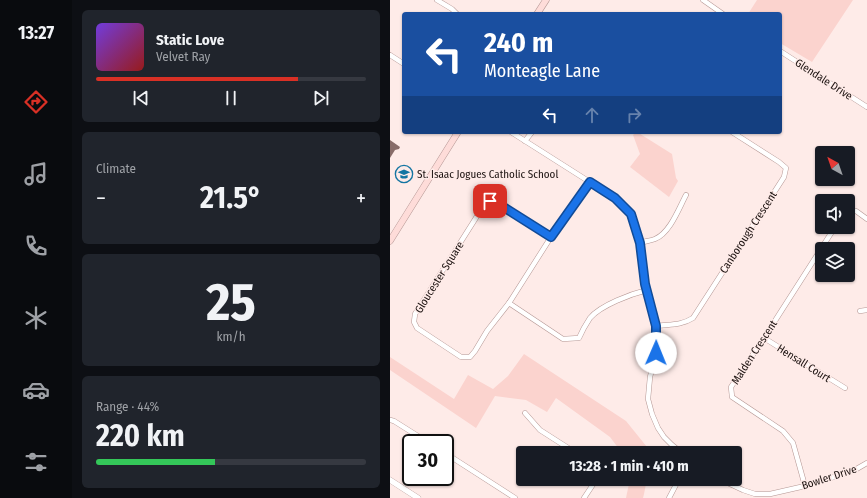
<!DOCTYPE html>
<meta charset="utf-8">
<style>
body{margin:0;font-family:"Fira Sans Condensed",sans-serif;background:#20242c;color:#f1f3f6;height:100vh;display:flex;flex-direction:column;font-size:15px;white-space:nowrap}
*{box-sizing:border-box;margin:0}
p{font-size:13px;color:#9ea1a6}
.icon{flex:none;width:22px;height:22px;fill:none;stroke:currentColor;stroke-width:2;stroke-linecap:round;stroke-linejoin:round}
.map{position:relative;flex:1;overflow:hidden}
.sheet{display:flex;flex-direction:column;gap:10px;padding:10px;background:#0d0f14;width:318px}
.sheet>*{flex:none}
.hud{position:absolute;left:12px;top:12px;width:380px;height:122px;border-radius:4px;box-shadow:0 1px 3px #0004;background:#1a4fa0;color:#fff;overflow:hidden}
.needle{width:26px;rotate:320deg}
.buttons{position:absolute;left:425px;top:146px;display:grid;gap:8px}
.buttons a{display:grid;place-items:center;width:40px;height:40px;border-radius:4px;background:#171b24;box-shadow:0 1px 3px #0004;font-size:20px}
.speed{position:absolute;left:12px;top:434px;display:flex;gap:8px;font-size:20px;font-weight:700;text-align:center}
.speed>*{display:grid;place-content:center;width:52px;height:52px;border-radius:50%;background:#171b24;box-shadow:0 1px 3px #0004;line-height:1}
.speed .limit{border:2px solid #111;border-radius:6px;background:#fff;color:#111}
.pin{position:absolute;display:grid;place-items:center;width:34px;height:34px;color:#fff;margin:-17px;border-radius:8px;box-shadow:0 2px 6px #0006}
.me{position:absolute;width:44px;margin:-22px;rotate:1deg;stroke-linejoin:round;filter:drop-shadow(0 0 3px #0008)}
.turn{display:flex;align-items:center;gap:14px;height:84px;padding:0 16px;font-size:18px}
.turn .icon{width:52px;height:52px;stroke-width:2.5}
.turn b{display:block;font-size:28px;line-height:34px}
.lanes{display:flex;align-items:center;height:38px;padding:0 16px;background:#0003;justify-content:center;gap:20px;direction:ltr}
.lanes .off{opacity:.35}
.big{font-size:30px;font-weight:700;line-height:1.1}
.sheet .tile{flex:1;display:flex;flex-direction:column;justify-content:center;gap:6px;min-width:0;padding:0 14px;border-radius:6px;background:#20242c}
.sheet .dial{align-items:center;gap:0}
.dial b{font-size:52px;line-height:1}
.song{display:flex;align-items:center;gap:12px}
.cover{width:48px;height:48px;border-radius:6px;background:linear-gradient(135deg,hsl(260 70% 55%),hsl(0 70% 35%))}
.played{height:4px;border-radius:2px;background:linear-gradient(90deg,#d93025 75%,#363941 75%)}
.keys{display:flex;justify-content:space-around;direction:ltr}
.heat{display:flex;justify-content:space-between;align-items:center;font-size:22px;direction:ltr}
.charge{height:6px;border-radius:3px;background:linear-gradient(90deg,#34c759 44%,#363941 0)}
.trip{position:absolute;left:126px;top:446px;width:226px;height:40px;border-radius:4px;background:#171b24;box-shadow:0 1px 3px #0004;font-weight:700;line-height:40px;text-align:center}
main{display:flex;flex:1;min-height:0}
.menu{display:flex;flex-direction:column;width:72px;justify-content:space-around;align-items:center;background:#090b0e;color:#9ea1a6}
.menu .icon{width:28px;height:28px}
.menu .current{color:#d93025}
.menu b{font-size:18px;color:#f1f3f6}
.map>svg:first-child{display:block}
</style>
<main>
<nav class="menu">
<b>13:27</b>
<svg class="icon current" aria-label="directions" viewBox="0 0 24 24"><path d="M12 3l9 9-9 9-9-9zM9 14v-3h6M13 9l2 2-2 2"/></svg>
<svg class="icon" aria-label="music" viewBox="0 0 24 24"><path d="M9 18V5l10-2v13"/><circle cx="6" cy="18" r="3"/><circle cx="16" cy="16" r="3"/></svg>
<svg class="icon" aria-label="phone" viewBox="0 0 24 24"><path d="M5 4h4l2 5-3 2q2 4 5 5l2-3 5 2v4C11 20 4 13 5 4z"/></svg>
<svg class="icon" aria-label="climate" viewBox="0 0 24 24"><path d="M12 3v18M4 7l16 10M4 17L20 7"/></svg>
<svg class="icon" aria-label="car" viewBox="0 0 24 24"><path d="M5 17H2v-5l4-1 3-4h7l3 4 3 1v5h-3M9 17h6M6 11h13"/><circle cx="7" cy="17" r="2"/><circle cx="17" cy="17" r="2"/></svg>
<svg class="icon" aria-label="filters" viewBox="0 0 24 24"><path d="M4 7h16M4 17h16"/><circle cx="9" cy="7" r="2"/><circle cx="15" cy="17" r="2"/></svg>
</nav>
<section class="sheet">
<div class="tile">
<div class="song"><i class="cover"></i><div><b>Static Love</b><p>Velvet Ray</p></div></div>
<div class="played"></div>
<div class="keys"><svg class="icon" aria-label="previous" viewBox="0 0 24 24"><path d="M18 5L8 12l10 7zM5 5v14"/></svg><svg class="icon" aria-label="pause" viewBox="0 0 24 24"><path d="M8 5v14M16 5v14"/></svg><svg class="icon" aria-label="next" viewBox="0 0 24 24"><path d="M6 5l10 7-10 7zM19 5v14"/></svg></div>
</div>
<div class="tile"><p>Climate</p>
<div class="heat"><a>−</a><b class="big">21.5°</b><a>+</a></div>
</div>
<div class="tile dial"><b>25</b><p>km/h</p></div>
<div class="tile"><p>Range · 44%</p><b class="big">220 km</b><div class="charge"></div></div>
</section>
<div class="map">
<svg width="477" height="498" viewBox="0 0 477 498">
<rect width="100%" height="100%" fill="#feebe8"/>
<g fill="#fbd3ce">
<polygon points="367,0 463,0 422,62 390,43 390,14 358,14"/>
<polygon points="246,132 247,132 282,154 286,178 288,181 279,197 240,167 250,154 243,135"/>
<polygon points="134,354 236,421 257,447 259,453 232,453 220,437 166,398 157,412 136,400 105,396 86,428 0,370 0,357 64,399 78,375 103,389 118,376"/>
<polygon points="240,479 257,479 254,494 253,498 236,498"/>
</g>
<polygon fill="#886c69" points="0,140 10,147 9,149 5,150 0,158"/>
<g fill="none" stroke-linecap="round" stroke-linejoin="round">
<defs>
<g id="minor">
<polyline points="47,0 62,9 67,14"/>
<polyline points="313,0 333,14"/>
<polyline points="390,51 477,107"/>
<polyline points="0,55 14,64"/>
<polyline points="121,132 225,198 241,214 250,243 255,284 266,326 266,353 260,377 258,399 262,414 268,428 274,437 282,445 292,453"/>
<polyline points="135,141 142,132"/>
<polyline points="458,211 466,211 477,219"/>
<polyline points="161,237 104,201 100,201 96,202 25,314 24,322 27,328 71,357 80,357 85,351 97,331 119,303 161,237 200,182"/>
<path d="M250,243C255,241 260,241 265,239C280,233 289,208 296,195"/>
<path d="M119,303L173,339L189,338C192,331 196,324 200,318C211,305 241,294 257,290"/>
<polyline points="470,311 477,310"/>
<path d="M266,326C280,324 290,326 303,318L394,177L396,168L389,162L342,132"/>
<polyline points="374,338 455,388"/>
<polyline points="135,413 150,430 186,453"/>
<polyline points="0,420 4,421 39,443"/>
<polyline points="55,453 125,498"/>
<polyline points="331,479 340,484 353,490 365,494 380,494 415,486 463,471 477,463"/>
<polyline points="415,486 403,443 393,431 342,397 341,387 374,338 445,227"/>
<polyline points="194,498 204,483 205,479"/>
<polyline points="279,498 289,479"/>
</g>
<polyline id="tertiary" points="0,480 28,498"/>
<g id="secondary">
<polyline points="147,14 156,0"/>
<polyline points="0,241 68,132"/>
</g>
</defs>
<use href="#minor" stroke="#b59794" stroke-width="5.5"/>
<use href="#tertiary" stroke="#b59794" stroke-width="6"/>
<use href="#secondary" stroke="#b59794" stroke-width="7"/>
<use href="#minor" stroke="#fff" stroke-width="4.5"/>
<use href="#tertiary" stroke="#fff" stroke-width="5.5"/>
<use href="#secondary" stroke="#fedcd9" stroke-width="6"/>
</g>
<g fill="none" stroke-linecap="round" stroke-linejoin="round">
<defs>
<polyline id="route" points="100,201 104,201 161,237 200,182 225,198 241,214 250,243 255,284 266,326 266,353"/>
</defs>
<use href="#route" stroke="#114b97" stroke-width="10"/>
<use href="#route" stroke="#1a73e8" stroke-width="7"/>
</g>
<defs>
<symbol id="school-ring" viewBox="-11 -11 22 22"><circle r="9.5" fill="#feebe8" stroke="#1475a2" stroke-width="1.5"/><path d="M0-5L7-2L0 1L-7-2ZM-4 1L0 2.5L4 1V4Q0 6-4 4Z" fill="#1475a2"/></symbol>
</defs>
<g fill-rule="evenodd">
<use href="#school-ring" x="4" y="164" width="20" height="20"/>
</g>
<g text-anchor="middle" stroke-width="3" stroke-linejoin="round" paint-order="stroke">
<g font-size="11" fill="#1b110f" stroke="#feebe8">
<text transform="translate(434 79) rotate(33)" y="4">Glendale Drive</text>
<text transform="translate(358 232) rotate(-57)" y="4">Canborough Crescent</text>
<text transform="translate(49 277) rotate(-58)" y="4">Gloucester Square</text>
<text transform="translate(364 352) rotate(-57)" y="4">Malden Crescent</text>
<text transform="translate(414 363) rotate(32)" y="4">Hensall Court</text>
<text transform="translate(439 477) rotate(-18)" y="4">Bowler Drive</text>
</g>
<g font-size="11" fill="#1b110f" stroke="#feebe8" text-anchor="start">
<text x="27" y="178">St. Isaac Jogues Catholic School</text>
</g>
</g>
</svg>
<div class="buttons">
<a><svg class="needle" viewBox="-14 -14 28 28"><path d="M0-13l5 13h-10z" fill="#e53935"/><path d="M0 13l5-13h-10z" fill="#9ea1a6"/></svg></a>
<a><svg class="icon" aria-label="sound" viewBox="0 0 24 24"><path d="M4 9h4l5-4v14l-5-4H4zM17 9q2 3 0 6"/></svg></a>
<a><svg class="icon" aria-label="layers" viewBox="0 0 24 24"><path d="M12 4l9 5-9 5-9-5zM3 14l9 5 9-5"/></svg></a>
</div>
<div class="speed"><div class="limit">30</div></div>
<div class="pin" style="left:100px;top:201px;background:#d93025"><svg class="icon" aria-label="arrive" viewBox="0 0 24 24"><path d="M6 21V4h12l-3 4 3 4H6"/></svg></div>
<svg class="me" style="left:266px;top:353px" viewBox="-20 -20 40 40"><circle r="19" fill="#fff"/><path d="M0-13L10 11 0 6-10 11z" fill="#1a73e8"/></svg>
<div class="trip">13:28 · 1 min · 410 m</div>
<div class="hud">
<div class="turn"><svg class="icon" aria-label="left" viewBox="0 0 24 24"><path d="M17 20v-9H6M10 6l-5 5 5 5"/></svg><div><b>240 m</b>Monteagle Lane</div></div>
<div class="lanes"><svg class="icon" aria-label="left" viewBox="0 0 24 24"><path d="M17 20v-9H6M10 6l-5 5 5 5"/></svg><svg class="icon off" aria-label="ahead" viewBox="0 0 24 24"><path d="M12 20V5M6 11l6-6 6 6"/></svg><svg class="icon off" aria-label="right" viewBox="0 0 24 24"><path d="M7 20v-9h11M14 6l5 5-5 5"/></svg></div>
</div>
</div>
</main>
